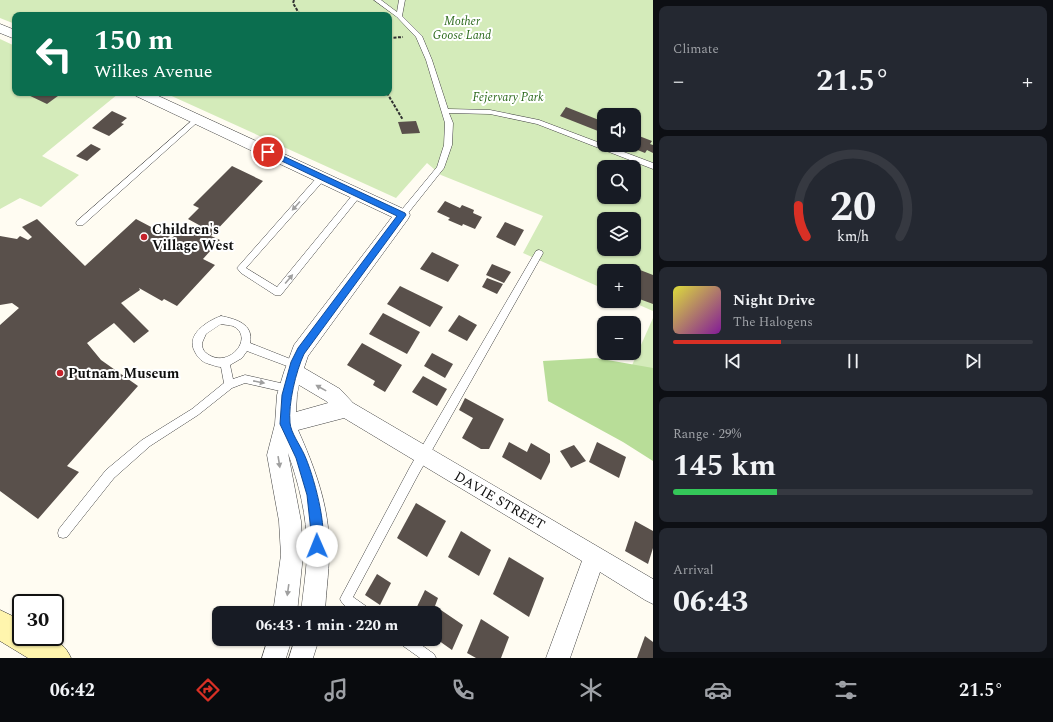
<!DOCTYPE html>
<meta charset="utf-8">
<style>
body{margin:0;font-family:Spectral,serif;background:#242831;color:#f1f3f6;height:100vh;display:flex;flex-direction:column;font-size:15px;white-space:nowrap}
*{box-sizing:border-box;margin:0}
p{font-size:13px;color:#9ea1a6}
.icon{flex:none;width:22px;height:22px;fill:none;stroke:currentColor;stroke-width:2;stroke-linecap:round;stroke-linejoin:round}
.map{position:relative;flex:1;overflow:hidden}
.side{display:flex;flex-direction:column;gap:6px;padding:6px;background:#0d0f14;width:400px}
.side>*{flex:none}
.hud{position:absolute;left:12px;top:12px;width:380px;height:84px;border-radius:8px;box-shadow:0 1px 3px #0004;background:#0b6e4f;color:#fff;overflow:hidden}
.controls{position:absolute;left:597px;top:108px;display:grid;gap:8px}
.controls a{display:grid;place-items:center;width:44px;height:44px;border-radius:8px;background:#171b24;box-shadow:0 1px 3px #0004;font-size:20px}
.speed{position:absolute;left:12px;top:594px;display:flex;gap:8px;font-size:20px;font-weight:700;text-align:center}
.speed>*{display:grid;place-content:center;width:52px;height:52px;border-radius:50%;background:#171b24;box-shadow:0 1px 3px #0004;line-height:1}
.speed .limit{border:2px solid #111;border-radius:6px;background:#fff;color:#111}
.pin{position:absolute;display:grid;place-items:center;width:34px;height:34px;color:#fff;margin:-17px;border:2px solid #fff;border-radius:50%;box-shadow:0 1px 4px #0007}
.me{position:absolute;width:44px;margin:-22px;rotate:359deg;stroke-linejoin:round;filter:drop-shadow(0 0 3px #0008)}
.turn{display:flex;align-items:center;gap:14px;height:84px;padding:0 16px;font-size:18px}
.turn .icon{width:52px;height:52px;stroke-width:2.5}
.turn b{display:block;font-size:28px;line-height:34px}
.big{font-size:30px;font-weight:700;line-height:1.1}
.side .tile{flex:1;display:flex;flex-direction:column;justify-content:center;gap:6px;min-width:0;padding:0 14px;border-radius:8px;background:#242831}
.side .dial{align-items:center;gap:0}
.dial svg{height:104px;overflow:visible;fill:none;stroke:#363941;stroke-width:7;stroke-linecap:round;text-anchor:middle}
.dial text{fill:#f1f3f6;stroke:none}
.song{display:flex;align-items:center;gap:12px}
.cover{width:48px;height:48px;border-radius:6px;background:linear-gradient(135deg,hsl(60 70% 55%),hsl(290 70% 35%))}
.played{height:4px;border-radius:2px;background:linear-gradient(90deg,#d93025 30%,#363941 30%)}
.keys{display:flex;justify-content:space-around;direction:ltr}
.heat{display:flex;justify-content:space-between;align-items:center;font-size:22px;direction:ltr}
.charge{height:6px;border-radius:3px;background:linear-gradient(90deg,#34c759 29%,#363941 0)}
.trip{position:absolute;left:212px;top:606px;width:230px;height:40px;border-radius:8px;background:#171b24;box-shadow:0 1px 3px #0004;font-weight:700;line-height:40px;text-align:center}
.menu{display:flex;height:64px;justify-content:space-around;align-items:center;background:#090b0e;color:#9ea1a6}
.menu .icon{width:28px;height:28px}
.menu .on{color:#d93025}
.menu b{font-size:18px;color:#f1f3f6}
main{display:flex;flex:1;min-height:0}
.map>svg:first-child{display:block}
</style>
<main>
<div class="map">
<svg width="653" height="658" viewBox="0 0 653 658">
<rect width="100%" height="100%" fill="#fffcf2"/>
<g fill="#d4ebba" fill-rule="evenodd">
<path d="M0,0H653V311L630,301H634V271H604V289L523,253L543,216L441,175L427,163L396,198L165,93H389V15H15V24L0,18ZM604,115H634V145H604ZM604,167H634V197H604ZM604,219H634V249H604Z"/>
<polygon points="0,39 15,46 15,93 118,94 42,156 79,175 41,207 20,198 0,209"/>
<polygon points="653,318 653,429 613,408"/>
</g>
<polygon fill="#b8dd98" points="596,358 653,368 653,461 623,442 548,401 543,361"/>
<g fill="#59504b">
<polygon points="24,93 62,93 47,104"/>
<polygon points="566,107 604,122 603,133 560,116"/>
<polygon points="112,111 127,118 121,123 124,124 109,136 92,128"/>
<polygon points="416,121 420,133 402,134 398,122"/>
<polygon points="634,134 652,141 650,144 653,145 653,153 647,150 645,153 625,145 634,145"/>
<polygon points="91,144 101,149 87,161 76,156"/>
<polygon points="232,166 263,181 211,236 220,240 203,259 215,265 177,306 164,299 162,301 139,288 140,290 121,303 149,331 134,343 114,323 87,343 101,360 138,386 67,466 79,472 38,519 0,491 0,325 19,308 12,303 0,305 0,236 17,239 20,236 28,240 32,237 22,227 37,219 85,266 136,219 172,238 180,230 190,235 199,225 188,219 199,208 193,205"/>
<polygon points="445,201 460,208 462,205 474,210 473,213 482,217 475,229 463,224 462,226 448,220 450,218 437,212"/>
<polygon points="505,222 524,230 515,246 496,237"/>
<polygon points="432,252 459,265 448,282 420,269"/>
<polygon points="492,264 511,272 504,283 486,275"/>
<polygon points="635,268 653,275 653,304 634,297 634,271"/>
<polygon points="487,278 503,284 497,294 482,287"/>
<polygon points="400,286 443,307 430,327 387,304"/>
<polygon points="383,313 420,332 407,354 369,334"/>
<polygon points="459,315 477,325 467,341 448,331"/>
<polygon points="362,343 402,365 385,392 373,385 375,381 347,365"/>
<polygon points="432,353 453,364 445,378 424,366"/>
<polygon points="423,376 447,389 437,406 412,392"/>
<polygon points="465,398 504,419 489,449 481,449 462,438 473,418 459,410"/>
<polygon points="509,442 527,452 531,443 550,454 550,462 541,480 502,457"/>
<polygon points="597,442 626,457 619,478 589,462"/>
<polygon points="574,445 586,461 571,468 560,451"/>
<polygon points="416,503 446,521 427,557 397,538"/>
<polygon points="635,521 653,531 653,548 648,564 625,551"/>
<polygon points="461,531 491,550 479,576 448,557"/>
<polygon points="509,557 544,578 529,617 493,594"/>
<polygon points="377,574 391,583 380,605 365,595"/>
<polygon points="425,590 438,598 435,606 463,625 452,650 435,638 435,613 414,613"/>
<polygon points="481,619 509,637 501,658 476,658 467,653"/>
<polygon points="645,636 653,642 653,658 637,658"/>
</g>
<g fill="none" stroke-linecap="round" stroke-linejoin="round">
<defs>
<g id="service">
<polygon points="374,0 381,0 397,12 399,0 405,0 402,16 422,36 432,60 448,109 490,110 539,120 653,163 653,169 537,124 490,114 449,113 453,123 452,145 444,168 405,217 399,217 398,215 399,213 437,167 444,145 445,123 426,60 416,37 397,17"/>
<polygon points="196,117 200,117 201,119 83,225 77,225 76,223 77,221"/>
<polygon points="322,174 326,177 325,179 246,268 277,287 355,192 358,191 362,194 281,295 275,295 241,273 237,268 319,175"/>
<path d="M539,250L542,251L543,253L542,255L418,475L353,597L370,609L372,613C360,613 346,612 340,599L342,595L410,467L536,251Z"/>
<path d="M221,316C236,319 254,324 250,343L298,362L300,365L298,368L295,369L247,351L242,358L230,365L233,379L245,375L289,385L292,386L294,389L292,392L289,393L245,383L232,388L198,415L150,446L114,478L67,537L63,538L59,537L58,533L59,529L106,470L142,440L192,409L224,383L221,367C217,367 213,365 209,364C202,362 198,358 195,352C185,335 207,321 221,316ZM221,324C225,325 230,325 233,326C255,337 230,368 209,355C204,352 202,349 202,343L206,334Z"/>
<polygon points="397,639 413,639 434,654 436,658 420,658 399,643"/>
</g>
<g id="minor">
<polygon points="0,24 15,30 15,39 0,33"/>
<path d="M134,93H152L408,211L410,215L408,219L308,356L304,368L340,389L353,403L653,579V604L645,600L600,572L570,658H546L582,561L344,418L298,430C314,466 328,503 329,542C330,566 326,589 325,613H301C303,592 307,570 307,549C307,516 299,484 288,453L301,521L303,555L297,613H273L281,555L279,521L267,455L275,424L277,395L284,372L294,345L392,217L136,96ZM299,385L326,401L328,403L296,412L297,395Z"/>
<polygon points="268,639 292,639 286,658 262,658"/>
<polygon points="295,639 319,639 313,658 289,658"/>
</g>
<path id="secondary" d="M0,610L21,620V637C43,637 61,635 71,658H28L0,641Z"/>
</defs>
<use href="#service" stroke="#424242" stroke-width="1"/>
<use href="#minor" stroke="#424242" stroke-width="1"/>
<use href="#secondary" stroke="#313131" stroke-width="1"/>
<g stroke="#313131" stroke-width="2" stroke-dasharray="3 1.5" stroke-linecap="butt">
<polyline points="294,0 293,3 300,15"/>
<polyline points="389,38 403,37"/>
<polyline points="387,93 403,120"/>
</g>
<use href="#service" fill="#fff" fill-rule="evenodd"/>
<use href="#minor" fill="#fff" fill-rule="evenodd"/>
<use href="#secondary" fill="#fff5ad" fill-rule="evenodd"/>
</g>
<defs><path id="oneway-solid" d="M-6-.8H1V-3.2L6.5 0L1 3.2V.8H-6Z"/></defs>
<g fill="#9f9f9f">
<use href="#oneway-solid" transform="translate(296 206) rotate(132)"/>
<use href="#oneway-solid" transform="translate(289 279) rotate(-50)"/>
<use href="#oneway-solid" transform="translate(259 382) rotate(11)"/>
<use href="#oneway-solid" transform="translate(321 388) rotate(-151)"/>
<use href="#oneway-solid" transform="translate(279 462) rotate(81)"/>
<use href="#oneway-solid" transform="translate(288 590) rotate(98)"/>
</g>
<path fill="#1a73e8" stroke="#114b97" d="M268,149L405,213L406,215L304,354C296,371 288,404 290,423C291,433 300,445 304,454C313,473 329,530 321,550L317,551L313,550L307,495L296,458L280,424L282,395L291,362L298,348L397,216L265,153V150Z"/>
<g fill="#c5222b" stroke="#fff" stroke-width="1.5">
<circle cx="144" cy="237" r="4"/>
<circle cx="60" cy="373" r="4"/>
</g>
<g text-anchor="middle" stroke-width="4" stroke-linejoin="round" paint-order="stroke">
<g font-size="12" font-style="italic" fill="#2d6a1d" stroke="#fff">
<text x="462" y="25">Mother<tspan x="462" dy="14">Goose Land</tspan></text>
<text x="508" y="101">Fejervary Park</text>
</g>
<g font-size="14" font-weight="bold" fill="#0f0f0f" stroke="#fff" text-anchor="start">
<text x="152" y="234">Children's<tspan x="152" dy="16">Village West</tspan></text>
<text x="68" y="378">Putnam Museum</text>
</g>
<g font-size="14" fill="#0f0f0f" stroke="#fff">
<text transform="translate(500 500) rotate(30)" y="5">DAVIE STREET</text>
</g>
</g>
</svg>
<div class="controls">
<a><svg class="icon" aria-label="sound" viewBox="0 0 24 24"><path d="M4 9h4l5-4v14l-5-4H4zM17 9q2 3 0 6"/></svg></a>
<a><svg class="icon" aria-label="search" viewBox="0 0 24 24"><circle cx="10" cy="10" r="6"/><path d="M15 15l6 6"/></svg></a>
<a><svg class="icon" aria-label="layers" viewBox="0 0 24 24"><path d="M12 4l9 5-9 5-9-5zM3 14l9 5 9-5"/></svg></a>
<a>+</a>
<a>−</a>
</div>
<div class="speed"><div class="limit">30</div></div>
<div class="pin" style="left:268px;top:152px;background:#d93025"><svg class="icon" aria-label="arrive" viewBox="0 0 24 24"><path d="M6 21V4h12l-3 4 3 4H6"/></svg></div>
<svg class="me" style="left:317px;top:546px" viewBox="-20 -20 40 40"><circle r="19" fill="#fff"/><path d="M0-13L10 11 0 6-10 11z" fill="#1a73e8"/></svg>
<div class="trip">06:43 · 1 min · 220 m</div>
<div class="hud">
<div class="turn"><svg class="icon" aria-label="left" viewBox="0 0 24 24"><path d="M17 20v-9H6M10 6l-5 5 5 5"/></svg><div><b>150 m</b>Wilkes Avenue</div></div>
</div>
</div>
<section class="side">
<div class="tile"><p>Climate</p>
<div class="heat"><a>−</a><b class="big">21.5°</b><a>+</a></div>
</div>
<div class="tile dial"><svg viewBox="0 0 100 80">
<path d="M14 69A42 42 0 1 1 86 69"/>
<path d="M14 69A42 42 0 0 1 8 45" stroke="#d93025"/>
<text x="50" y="56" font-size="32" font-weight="700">20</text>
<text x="50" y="72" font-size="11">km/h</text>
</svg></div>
<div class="tile">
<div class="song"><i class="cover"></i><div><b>Night Drive</b><p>The Halogens</p></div></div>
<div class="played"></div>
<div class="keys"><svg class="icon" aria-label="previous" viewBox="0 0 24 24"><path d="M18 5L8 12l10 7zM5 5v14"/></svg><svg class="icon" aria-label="pause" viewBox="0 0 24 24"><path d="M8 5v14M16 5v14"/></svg><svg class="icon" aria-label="next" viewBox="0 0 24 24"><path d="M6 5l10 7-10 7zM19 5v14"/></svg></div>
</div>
<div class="tile"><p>Range · 29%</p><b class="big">145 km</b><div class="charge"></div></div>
<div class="tile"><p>Arrival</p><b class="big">06:43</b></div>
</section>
</main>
<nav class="menu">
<b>06:42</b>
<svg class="icon on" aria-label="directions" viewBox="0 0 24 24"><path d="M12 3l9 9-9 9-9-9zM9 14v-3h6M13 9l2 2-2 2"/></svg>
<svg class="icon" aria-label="music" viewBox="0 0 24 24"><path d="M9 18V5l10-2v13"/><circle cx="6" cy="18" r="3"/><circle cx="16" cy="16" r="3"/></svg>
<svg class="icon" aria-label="phone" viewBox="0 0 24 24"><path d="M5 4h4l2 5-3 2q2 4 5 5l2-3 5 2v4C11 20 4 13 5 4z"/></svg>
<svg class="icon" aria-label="climate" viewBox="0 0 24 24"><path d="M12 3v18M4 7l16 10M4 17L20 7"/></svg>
<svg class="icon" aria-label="car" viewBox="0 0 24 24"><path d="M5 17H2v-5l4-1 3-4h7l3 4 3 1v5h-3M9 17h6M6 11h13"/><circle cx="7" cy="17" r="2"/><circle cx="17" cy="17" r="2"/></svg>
<svg class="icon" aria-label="filters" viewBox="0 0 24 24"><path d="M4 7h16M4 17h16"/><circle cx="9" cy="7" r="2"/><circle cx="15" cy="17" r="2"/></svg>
<b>21.5°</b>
</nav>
